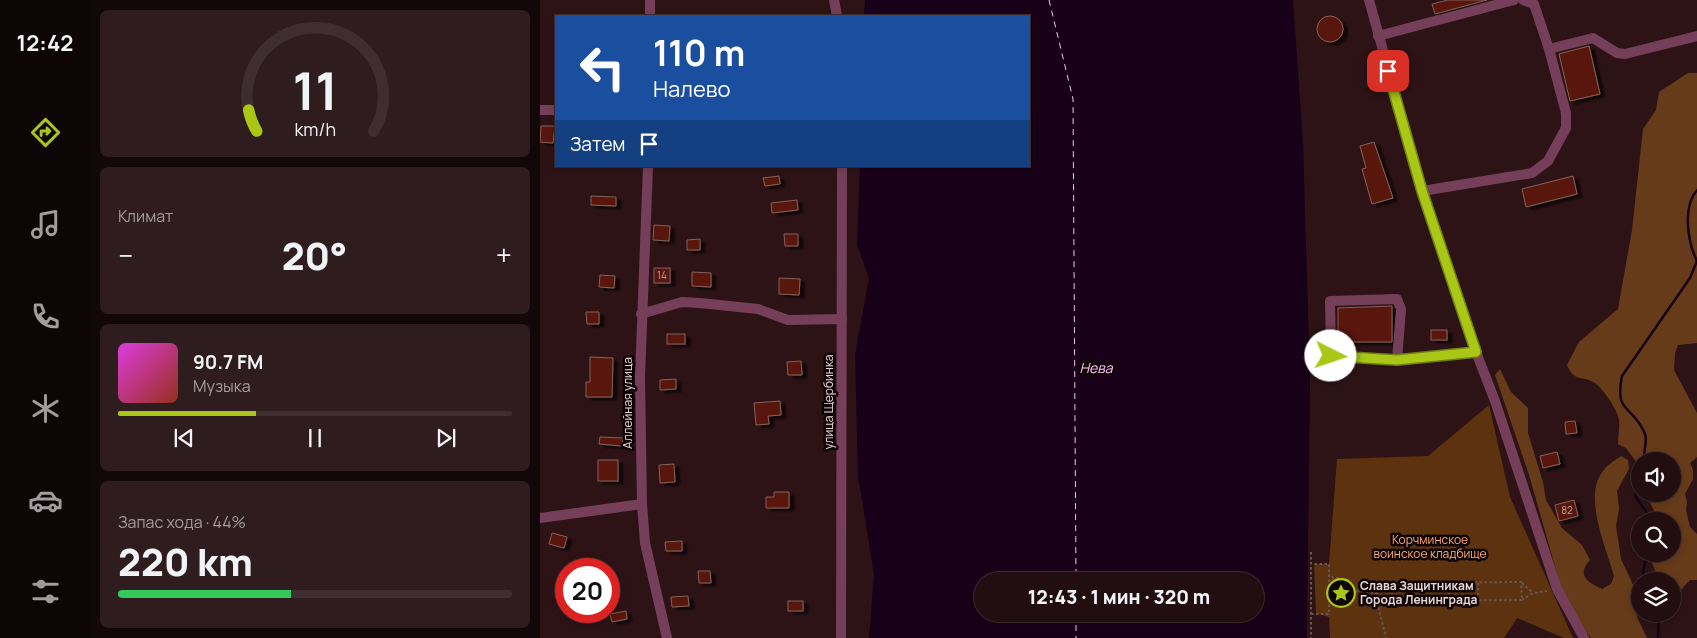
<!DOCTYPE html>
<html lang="ru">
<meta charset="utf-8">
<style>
body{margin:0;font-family:Manrope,sans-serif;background:#2e1c1e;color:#f1f3f6;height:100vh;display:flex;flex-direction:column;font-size:19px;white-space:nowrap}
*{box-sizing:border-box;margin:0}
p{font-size:16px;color:#a29c9f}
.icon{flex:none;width:28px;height:28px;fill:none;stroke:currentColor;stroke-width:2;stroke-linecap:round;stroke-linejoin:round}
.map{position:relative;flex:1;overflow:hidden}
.sheet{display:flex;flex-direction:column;gap:10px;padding:10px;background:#130809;width:450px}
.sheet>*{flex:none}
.hud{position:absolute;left:15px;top:15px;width:475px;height:152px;border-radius:0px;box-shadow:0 2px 8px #0003,0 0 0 1px #3f2e30;background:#1a4fa0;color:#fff;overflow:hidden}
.buttons{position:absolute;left:1091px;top:452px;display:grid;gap:10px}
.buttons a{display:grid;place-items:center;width:50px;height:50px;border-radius:50%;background:#220e10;box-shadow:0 2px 8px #0003,0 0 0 1px #3f2e30;font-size:25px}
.speed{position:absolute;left:15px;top:558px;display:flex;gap:10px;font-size:25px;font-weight:700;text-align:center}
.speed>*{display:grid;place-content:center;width:65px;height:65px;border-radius:50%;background:#220e10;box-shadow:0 2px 8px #0003,0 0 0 1px #3f2e30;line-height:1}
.speed .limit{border:8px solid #d22;background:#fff;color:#111}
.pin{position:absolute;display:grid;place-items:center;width:42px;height:42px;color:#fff;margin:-21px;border-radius:10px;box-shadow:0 2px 8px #0006}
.me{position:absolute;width:55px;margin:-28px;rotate:94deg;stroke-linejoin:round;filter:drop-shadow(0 0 4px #0008)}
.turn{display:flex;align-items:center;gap:18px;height:105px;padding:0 15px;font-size:22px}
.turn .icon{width:65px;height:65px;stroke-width:2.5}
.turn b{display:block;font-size:35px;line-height:42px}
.then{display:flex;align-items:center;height:48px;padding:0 15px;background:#0003;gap:10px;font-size:19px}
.big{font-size:38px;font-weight:800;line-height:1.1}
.sheet .tile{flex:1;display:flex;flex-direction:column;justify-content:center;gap:8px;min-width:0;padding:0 18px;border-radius:8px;background:#2e1c1e}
.sheet .dial{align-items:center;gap:0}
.dial svg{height:130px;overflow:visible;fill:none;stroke:#3f2e30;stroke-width:7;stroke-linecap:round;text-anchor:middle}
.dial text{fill:#f1f3f6;stroke:none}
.song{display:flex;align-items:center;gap:15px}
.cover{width:60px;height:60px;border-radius:8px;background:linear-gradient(135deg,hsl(300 70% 55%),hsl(10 70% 35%))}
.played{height:5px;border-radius:2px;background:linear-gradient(90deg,#aac717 35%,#3f2e30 35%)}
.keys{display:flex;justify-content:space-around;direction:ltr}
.heat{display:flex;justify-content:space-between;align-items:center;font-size:28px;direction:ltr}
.charge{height:8px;border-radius:4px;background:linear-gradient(90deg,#34c759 44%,#3f2e30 0)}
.trip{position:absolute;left:434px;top:572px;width:290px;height:50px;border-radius:25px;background:#220e10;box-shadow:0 2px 8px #0003,0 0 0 1px #3f2e30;font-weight:800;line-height:50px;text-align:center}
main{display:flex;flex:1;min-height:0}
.dock{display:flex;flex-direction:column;width:90px;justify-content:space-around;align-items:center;background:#0e0606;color:#a29c9f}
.dock .icon{width:35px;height:35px}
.dock .current{color:#aac717}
.dock b{font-size:22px;color:#f1f3f6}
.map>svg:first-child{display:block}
</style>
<main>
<nav class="dock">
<b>12:42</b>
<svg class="icon current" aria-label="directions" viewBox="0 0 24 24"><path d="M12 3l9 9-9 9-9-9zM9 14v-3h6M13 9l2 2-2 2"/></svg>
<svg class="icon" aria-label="music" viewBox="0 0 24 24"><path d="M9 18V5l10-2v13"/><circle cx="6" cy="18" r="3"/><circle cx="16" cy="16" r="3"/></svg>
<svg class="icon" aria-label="phone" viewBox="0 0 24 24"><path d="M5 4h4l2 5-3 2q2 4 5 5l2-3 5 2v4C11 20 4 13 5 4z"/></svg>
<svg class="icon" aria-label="climate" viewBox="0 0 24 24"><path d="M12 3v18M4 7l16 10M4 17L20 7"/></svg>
<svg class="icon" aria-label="car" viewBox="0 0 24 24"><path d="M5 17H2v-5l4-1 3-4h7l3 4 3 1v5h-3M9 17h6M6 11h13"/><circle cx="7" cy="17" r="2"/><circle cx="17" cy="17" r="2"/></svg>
<svg class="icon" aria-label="filters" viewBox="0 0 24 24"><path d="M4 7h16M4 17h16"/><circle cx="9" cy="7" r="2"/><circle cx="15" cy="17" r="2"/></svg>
</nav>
<section class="sheet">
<div class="tile dial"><svg viewBox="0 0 100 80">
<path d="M14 69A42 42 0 1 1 86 69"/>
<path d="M14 69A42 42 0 0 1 9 56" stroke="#aac717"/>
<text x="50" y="56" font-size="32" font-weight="700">11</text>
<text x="50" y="72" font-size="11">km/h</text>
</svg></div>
<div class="tile"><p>Климат</p>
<div class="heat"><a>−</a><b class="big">20°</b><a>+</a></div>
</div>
<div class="tile">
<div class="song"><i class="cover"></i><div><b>90.7 FM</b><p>Музыка</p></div></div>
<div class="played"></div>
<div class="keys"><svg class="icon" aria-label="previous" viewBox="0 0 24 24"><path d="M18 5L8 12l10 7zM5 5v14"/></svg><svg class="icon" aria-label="pause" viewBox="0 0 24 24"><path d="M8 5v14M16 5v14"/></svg><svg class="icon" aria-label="next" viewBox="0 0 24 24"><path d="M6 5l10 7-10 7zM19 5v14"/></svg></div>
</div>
<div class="tile"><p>Запас хода · 44%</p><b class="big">220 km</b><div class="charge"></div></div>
</section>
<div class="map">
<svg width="1157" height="638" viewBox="0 0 1157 638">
<defs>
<filter id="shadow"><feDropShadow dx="5" dy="3" stdDeviation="1" flood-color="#0009"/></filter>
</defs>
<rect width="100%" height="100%" fill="#2d1316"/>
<polygon fill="#5d320f" points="949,405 970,497 1033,638 1024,638 977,618 964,638 790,638 789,617 776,613 774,564 789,564 797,459 888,456"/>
<g fill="#663b1a">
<path d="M1148,73H1157V343L1138,345L1135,353L1134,370L1157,413V457L1150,463L1153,470V479L1145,494L1147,502L1146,510L1150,527L1157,534V580H1150L1133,598L1132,581H1119L1112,563L1116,554H1132V521H1119L1106,494H1132V461H1100V467L1086,448L1078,444C1078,436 1080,428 1079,420C1078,410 1063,389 1055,383C1043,375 1034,383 1027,365L1039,342L1078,309L1092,230L1103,129L1116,110L1119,92Z"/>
<path d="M960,369L971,392L988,408V433L1003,482L1006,500L1022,528L1042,545L1050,560C1036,576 1048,582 1062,589L1071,584L1074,576C1067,550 1044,499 1061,474C1065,466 1074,461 1081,456L1088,460L1089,469L1077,491L1079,509L1076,526L1081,559L1096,591L1097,617L1107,638H1051L1034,615L1022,591L989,475L955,375Z"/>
</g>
<path fill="#190019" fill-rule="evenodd" d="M325,0H753L763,143L770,377L767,638H329L334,575L318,476L315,355L329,278L317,245L320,166H489V16H324ZM442,581H715V614H442Z"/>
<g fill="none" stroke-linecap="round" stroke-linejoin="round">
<g stroke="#190019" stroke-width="2.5">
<path d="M1157,190C1142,207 1148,243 1157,261"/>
<path d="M1105,461C1102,452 1108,443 1105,434C1093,404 1074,415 1082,376L1150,278L1157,261"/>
<polyline points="1100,483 1095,496 1106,511 1108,521"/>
<polyline points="1105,581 1103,572 1107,554"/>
<polyline points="1118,638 1119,614"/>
</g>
<g stroke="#fac0f5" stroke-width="1" stroke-dasharray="6 5" stroke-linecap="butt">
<polyline points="509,0 533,99 536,581"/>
<polyline points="536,614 536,638"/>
</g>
</g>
<g fill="#591507" stroke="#83635b" filter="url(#shadow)">
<polygon points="908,0 947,0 895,14 892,4"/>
<circle cx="790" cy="29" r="13"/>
<polygon points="1049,46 1060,94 1030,101 1019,54"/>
<polygon points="1,126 15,126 13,143 0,142"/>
<polygon points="834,142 853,198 832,204 822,169 826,168 820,146"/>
<polygon points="239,176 240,184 225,186 223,178"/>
<polygon points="1033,176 1037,194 986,207 982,189"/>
<polygon points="51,196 76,197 76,206 51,205"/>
<polygon points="257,200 258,210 232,213 231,203"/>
<polygon points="114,225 130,226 129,241 113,240"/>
<polygon points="244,234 258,234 258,246 245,246"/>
<polygon points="160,239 160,250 147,250 147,240"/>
<rect x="114" y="268" width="16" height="15"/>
<polygon points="152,272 171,273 171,287 152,286"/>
<polygon points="60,275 75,276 74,288 59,287"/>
<polygon points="239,278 260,279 259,295 239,294"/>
<polygon points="852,306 852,342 798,342 798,308"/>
<polygon points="46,312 59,312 59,324 47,324"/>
<rect x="891" y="330" width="16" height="10"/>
<rect x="127" y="334" width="18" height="10"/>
<polygon points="50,357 73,358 72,397 46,397 46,382 50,382"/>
<polygon points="261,361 262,375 248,375 247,362"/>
<polygon points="136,379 136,389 120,390 120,380"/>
<polygon points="240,401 241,415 228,416 229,424 216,425 214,403"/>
<polygon points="1035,421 1037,433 1026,434 1025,422"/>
<polygon points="60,437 83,438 82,446 59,444"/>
<polygon points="1017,452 1020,464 1003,468 1000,456"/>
<rect x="58" y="460" width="20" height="21"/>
<polygon points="134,464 135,482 120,483 119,465"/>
<polygon points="234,492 249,492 249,508 226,508 226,497 234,497"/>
<polygon points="1034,500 1038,516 1019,521 1015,505"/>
<polygon points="12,533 27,537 24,548 9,544"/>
<polygon points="142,541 142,551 126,551 125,542"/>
<polygon points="158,571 170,571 171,583 159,583"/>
<polygon points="148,596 149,606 132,607 131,597"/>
<rect x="248" y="601" width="15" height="10"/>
<polygon points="86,611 87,619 72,622 70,614"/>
</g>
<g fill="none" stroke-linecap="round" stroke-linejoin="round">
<g stroke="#6c5457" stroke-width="2" stroke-dasharray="2.5 2.5" stroke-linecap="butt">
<polyline points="771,552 771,638"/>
<polyline points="881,583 881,600"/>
<polyline points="909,583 909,600"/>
<polyline points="938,583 938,600"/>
<polyline points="982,583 993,593"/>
<polyline points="816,591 835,593 852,601 982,600 981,582 852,583 852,601"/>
<polyline points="835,593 846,638"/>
<polyline points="835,593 852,583"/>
<polyline points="982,600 993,593 1007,591"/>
<path d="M789,602C801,603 811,604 816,591L808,580L790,577"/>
<polyline points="771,614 789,614 789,564 772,564"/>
</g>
<g stroke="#763f59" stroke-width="10">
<polyline points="110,0 110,16"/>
<polyline points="294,0 297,16"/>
<polyline points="829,0 882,191 936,352 955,401 1017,589 1044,638"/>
<polyline points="983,0 994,4 1009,49"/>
<polyline points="838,36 974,0"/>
<polyline points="0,110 16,110"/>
<polyline points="108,166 100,377 102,504 105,543 127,638"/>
<polyline points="882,191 992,173 1008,161 1026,128 1026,113 1009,49 1053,38 1077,53 1085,54 1157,36"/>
<polyline points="101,314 142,302 160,303 218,309 248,320 302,319"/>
<polyline points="857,360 861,309 857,299 790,301 791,356 857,360 936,352"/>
<polyline points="0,518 102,504"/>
<polyline points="301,638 302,166"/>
</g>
</g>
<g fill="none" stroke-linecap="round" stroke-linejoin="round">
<defs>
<polyline id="route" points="791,356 857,360 936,352 882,191 848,71"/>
</defs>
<use href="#route" stroke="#6e810f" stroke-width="12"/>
<use href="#route" stroke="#aac717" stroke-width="9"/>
</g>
<defs>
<symbol id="sight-ring" viewBox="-11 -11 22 22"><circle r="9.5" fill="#0e0405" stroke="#aac717" stroke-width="1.5"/><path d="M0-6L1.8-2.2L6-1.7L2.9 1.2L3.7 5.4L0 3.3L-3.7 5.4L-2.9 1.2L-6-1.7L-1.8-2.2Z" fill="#aac717"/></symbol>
</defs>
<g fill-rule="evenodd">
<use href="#sight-ring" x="785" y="577" width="32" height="32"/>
</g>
<g text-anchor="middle" stroke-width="5" stroke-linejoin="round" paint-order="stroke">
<g font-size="10" fill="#c4a5a2">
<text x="122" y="279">14</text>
<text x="1027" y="514">82</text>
</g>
<g font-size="12" fill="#e8d5d6" stroke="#0e0405">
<text transform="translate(289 402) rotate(-90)" y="4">улица Щербинка</text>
<text transform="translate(88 403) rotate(-90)" y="4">Аллейная улица</text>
</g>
<g font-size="12" fill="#ffaa6e" stroke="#0e0405">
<text x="890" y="544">Корчминское<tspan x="890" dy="14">воинское кладбище</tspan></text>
</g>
<g font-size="12" font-weight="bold" fill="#e8d5d6" stroke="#0e0405" text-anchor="start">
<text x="820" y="590">Слава Защитникам<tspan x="820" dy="14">Города Ленинграда</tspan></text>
</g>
<g font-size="14" font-style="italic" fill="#fac0f5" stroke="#0e0405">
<text x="556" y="373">Нева</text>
</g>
</g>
</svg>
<div class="buttons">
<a><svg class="icon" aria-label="sound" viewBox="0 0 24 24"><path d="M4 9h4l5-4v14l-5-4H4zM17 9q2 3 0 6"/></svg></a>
<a><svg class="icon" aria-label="search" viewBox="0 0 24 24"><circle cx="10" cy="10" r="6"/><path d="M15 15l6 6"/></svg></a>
<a><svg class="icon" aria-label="layers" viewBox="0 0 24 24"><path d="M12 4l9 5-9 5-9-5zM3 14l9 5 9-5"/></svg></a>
</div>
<div class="speed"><div class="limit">20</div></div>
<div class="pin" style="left:848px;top:71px;background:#d93025"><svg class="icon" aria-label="arrive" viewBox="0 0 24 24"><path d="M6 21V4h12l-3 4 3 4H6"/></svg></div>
<svg class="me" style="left:791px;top:356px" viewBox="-20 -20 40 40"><circle r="19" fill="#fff"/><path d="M0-13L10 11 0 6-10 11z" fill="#aac717"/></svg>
<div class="trip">12:43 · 1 мин · 320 m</div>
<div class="hud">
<div class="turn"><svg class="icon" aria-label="left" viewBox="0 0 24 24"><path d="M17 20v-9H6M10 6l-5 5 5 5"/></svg><div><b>110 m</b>Налево</div></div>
<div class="then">Затем<svg class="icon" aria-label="arrive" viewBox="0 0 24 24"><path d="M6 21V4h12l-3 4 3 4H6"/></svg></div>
</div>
</div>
</main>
